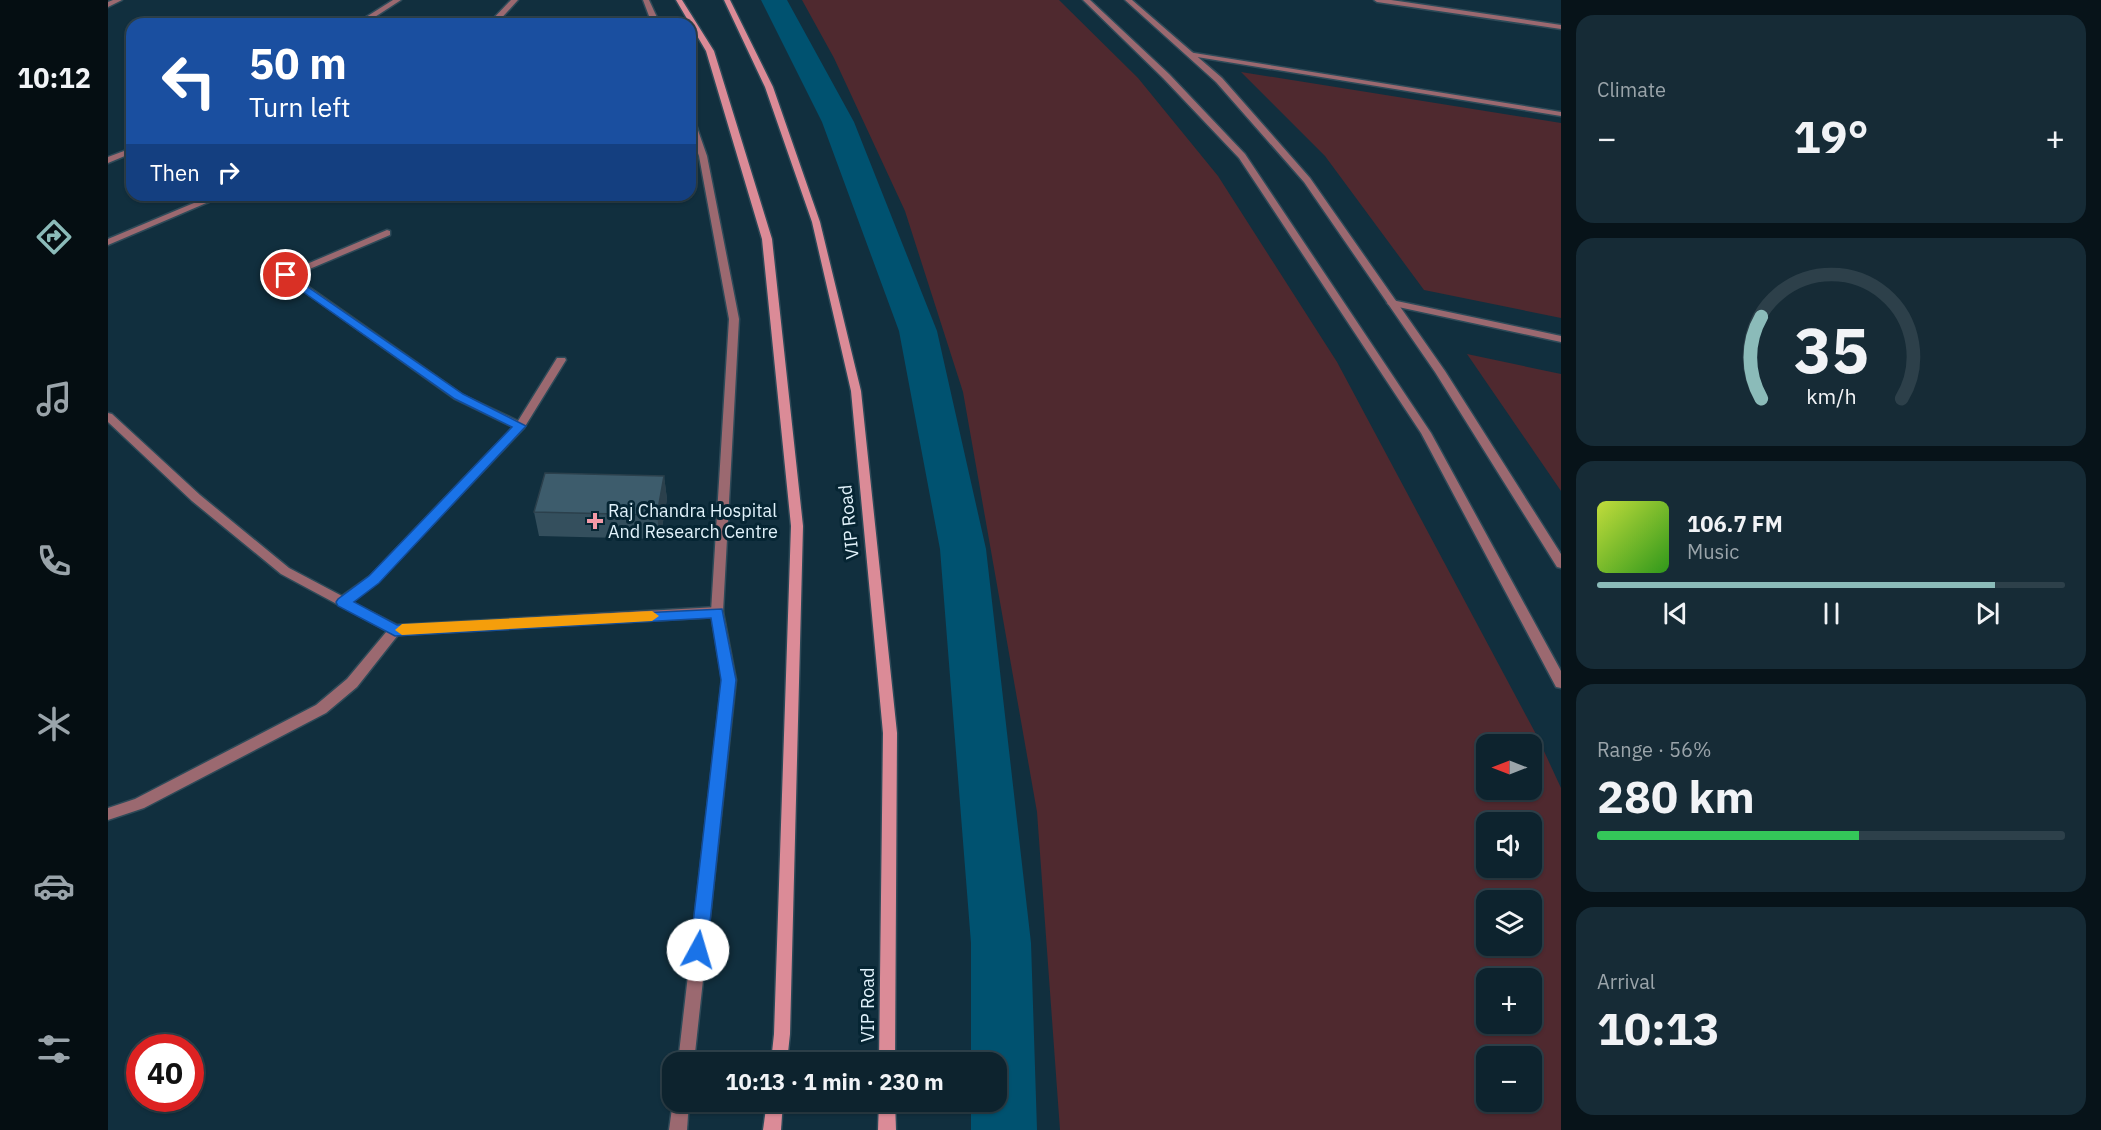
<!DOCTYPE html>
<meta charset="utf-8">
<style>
body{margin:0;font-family:"IBM Plex Sans",sans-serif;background:#162b36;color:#f1f3f6;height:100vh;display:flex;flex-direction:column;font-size:22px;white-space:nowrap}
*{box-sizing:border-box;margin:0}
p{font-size:20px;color:#9aa4aa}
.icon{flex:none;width:33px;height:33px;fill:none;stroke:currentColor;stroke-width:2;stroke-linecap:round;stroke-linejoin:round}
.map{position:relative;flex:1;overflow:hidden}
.details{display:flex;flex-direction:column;gap:15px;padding:15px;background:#071319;width:540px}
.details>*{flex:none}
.hud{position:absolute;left:18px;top:18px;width:570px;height:183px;border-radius:18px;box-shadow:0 2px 4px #0004,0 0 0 2px #2d404a;background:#1a4fa0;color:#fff;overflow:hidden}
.needle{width:39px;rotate:270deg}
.controls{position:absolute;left:1368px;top:734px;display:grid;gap:12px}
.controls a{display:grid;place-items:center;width:66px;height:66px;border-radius:12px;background:#0d232e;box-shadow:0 2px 4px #0004,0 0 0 2px #2d404a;font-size:30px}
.speed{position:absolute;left:18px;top:1034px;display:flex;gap:12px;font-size:30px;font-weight:700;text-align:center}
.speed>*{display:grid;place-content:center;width:78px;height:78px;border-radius:50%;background:#0d232e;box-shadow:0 2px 4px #0004,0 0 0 2px #2d404a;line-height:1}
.speed .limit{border:9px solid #d22;background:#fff;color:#111}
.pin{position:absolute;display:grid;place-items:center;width:51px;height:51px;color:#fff;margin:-26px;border:3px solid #fff;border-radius:50%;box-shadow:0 2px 6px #0007}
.me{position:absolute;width:66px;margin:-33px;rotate:6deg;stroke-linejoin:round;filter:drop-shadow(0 0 4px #0008)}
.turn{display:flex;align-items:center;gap:21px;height:126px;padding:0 24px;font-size:27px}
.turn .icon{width:78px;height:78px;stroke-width:2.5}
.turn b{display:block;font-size:42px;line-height:51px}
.then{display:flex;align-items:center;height:57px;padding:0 24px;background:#0003;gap:12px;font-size:22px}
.big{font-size:45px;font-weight:700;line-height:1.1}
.details .widget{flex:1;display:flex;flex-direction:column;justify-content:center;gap:9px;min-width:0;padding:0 21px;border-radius:18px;background:#162b36}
.details .dial{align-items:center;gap:0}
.dial svg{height:156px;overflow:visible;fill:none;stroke:#2d404a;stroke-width:7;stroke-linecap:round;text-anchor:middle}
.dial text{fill:#f1f3f6;stroke:none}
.song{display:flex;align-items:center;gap:18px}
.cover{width:72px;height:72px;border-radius:9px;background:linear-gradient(135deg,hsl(70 70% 55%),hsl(110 70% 35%))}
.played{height:6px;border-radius:3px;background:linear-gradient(90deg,#8bbbb9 85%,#2d404a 85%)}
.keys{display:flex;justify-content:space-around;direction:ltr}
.heat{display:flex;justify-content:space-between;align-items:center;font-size:33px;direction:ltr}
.charge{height:9px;border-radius:4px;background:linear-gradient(90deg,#34c759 56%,#2d404a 0)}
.trip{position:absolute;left:554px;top:1052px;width:345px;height:60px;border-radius:18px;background:#0d232e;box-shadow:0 2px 4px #0004,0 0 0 2px #2d404a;font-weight:700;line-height:60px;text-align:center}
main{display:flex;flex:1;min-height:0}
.tabs{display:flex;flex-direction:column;width:108px;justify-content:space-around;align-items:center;background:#050e12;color:#9aa4aa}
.tabs .icon{width:42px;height:42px}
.tabs .current{color:#8bbbb9}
.tabs b{font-size:27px;color:#f1f3f6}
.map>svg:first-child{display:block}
</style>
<main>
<nav class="tabs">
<b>10:12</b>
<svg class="icon current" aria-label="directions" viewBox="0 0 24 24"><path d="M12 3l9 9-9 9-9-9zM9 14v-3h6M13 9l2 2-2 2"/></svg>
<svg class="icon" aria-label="music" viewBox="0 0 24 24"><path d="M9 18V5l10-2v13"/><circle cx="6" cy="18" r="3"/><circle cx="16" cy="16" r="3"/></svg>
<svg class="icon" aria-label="phone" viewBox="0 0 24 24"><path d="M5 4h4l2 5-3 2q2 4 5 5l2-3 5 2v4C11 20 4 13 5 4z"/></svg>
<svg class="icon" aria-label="climate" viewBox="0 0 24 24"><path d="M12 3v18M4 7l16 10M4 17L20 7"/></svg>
<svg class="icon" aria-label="car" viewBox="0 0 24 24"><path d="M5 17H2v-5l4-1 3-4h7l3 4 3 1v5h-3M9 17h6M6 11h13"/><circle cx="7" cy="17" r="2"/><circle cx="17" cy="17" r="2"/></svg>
<svg class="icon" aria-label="filters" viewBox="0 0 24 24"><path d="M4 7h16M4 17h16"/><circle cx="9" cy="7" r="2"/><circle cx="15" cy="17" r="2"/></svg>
</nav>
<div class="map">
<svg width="1453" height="1130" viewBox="0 0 1453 1130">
<rect width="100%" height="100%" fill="#112f3e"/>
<g fill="#4f292f" fill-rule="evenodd">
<path d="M694,0H951L1030,78L1110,176L1229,362L1429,736L1453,788V1130H952L929,812L855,392L797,211L726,58ZM1378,744H1424V789H1378ZM1378,822H1424V867H1378ZM1378,900H1424V945H1378ZM1378,978H1424V1023H1378ZM1378,1056H1424V1101H1378Z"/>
<polygon points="1133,72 1453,123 1453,318 1316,290 1217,156"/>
<polygon points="1359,354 1453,374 1453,491"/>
</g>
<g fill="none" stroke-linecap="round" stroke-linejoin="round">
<polygon fill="#005270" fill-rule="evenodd" points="653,0 679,0 746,122 829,331 878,549 923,943 929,1130 863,1130 863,1101 888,1101 888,1062 863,1062 863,943 832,549 791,331 714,122"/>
<defs>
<g id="minor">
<polygon points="5,0 14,0 0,7 0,2"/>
<polygon points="285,0 293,0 256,24 247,24"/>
<polygon points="403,0 410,0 388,24 380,24"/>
<polygon points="1266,0 1283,0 1453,25 1453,29 1269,2"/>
<polygon points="1080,52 1453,112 1453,116 1083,56 1080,56"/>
<polygon points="24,148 24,153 0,163 0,157"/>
<polygon points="105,195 117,195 0,245 0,239"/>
<polygon points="279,230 282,231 282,235 185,276 355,395 410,421 449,358 457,358 458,360 416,428 270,582 244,602 289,625 609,607 613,609 615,612 613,615 609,617 290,635 249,687 218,713 36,808 0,820 0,808 27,799 208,705 239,679 279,631 173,574 84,501 0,422 0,413 4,414 92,495 181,568 234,596 262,576 405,427 347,399 173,275"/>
<polygon points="1284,300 1453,336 1453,342 1281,305 1279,303"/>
</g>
<g id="tertiary">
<polygon points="535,0 541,0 552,24 544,24"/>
<polygon points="975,0 982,0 1061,74 1137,154 1323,433 1453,671 1453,688 1448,687 1313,433 1131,158 1055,78"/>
<polygon points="1017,0 1024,0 1114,78 1202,178 1337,371 1453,554 1453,568 1449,567 1327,372 1196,182 1108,82"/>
<polygon points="582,117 586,119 599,156 631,319 615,612 628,680 586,1062 570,1062 614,680 603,612 621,319 591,156 582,131"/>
<polygon points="565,1101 581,1101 579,1130 561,1130"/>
</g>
<g id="secondary">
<polygon points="568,0 574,0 606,51 664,239 695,526 682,1034 679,1062 663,1062 666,1034 683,526 654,239 598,51"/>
<polygon points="616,0 622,0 665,87 712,222 753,391 789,733 787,1062 771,1062 775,733 743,391 704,222 657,87"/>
<polygon points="659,1101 675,1101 673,1130 655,1130"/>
<polygon points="771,1101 787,1101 788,1130 770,1130"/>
</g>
</defs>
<use href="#minor" stroke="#2e4a58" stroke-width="3"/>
<use href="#tertiary" stroke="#2e4a58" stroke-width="3"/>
<use href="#secondary" stroke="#2e4a58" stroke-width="3"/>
<use href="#minor" fill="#9b6970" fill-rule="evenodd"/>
<use href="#tertiary" fill="#9b6970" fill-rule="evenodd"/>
<use href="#secondary" fill="#db8b97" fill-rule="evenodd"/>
</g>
<polygon fill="#344f5d" points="556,476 559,499 552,539 431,536 426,512"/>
<polygon fill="#2b404c" points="556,476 559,499 552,539 549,515"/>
<polygon fill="#3d5c6c" stroke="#2b404c" stroke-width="1.5" points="437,473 556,476 549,515 426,512"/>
<polygon fill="#1a73e8" stroke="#114b97" stroke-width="1.5" points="178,272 355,394 418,426 271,583 246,602 289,625 614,609 628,680 599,950 597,955 590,958 584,955 582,950 613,680 603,618 287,636 230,606 228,602 230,599 261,576 404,427 347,399 174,277 172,275"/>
<polygon fill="#f59e0b" points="544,611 551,616 544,621 294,635 287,630 294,624"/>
<path fill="#f39aa7" stroke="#062533" stroke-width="2" d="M484 512h6v6h6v6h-6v6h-6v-6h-6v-6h6z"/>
<g text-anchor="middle" stroke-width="6" stroke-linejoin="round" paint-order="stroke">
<g font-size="18" fill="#e1f2fb" stroke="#062533" text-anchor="start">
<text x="500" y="517">Raj Chandra Hospital<tspan x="500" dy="21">And Research Centre</tspan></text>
</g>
<g font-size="18" fill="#e1f2fb" stroke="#062533">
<text transform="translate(741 522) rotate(-96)" y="6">VIP Road</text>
<text transform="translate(760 1005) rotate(-90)" y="6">VIP Road</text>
</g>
</g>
</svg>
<div class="controls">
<a><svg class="needle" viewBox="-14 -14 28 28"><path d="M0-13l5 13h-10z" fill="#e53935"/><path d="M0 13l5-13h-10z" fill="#9aa4aa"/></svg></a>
<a><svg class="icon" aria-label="sound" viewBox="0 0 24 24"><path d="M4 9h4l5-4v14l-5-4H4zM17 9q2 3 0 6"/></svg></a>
<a><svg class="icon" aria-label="layers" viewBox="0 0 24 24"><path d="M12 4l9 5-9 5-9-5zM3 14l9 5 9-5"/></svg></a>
<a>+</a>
<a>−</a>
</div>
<div class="speed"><div class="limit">40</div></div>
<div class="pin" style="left:178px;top:275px;background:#d93025"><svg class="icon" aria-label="arrive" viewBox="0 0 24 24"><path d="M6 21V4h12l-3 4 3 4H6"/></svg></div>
<svg class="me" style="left:590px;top:950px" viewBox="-20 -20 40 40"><circle r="19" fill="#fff"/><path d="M0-13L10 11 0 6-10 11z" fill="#1a73e8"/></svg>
<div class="trip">10:13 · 1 min · 230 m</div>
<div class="hud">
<div class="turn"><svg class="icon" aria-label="left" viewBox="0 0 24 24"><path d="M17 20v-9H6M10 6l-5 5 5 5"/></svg><div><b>50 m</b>Turn left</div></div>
<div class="then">Then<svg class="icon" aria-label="right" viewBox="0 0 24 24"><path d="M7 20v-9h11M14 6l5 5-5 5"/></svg></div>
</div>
</div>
<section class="details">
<div class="widget"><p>Climate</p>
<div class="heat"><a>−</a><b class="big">19°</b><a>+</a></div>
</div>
<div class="widget dial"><svg viewBox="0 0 100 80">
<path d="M14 69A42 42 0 1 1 86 69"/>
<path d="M14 69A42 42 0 0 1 14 27" stroke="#8bbbb9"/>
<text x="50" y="56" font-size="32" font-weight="700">35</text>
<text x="50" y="72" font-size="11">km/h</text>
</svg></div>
<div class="widget">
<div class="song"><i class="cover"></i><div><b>106.7 FM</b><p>Music</p></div></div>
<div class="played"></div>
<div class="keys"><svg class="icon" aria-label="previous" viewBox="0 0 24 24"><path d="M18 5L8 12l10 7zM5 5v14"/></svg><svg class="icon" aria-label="pause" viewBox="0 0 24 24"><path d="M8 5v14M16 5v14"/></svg><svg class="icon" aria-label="next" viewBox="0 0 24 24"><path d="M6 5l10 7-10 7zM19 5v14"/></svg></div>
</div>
<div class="widget"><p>Range · 56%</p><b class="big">280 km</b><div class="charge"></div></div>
<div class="widget"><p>Arrival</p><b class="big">10:13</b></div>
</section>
</main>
